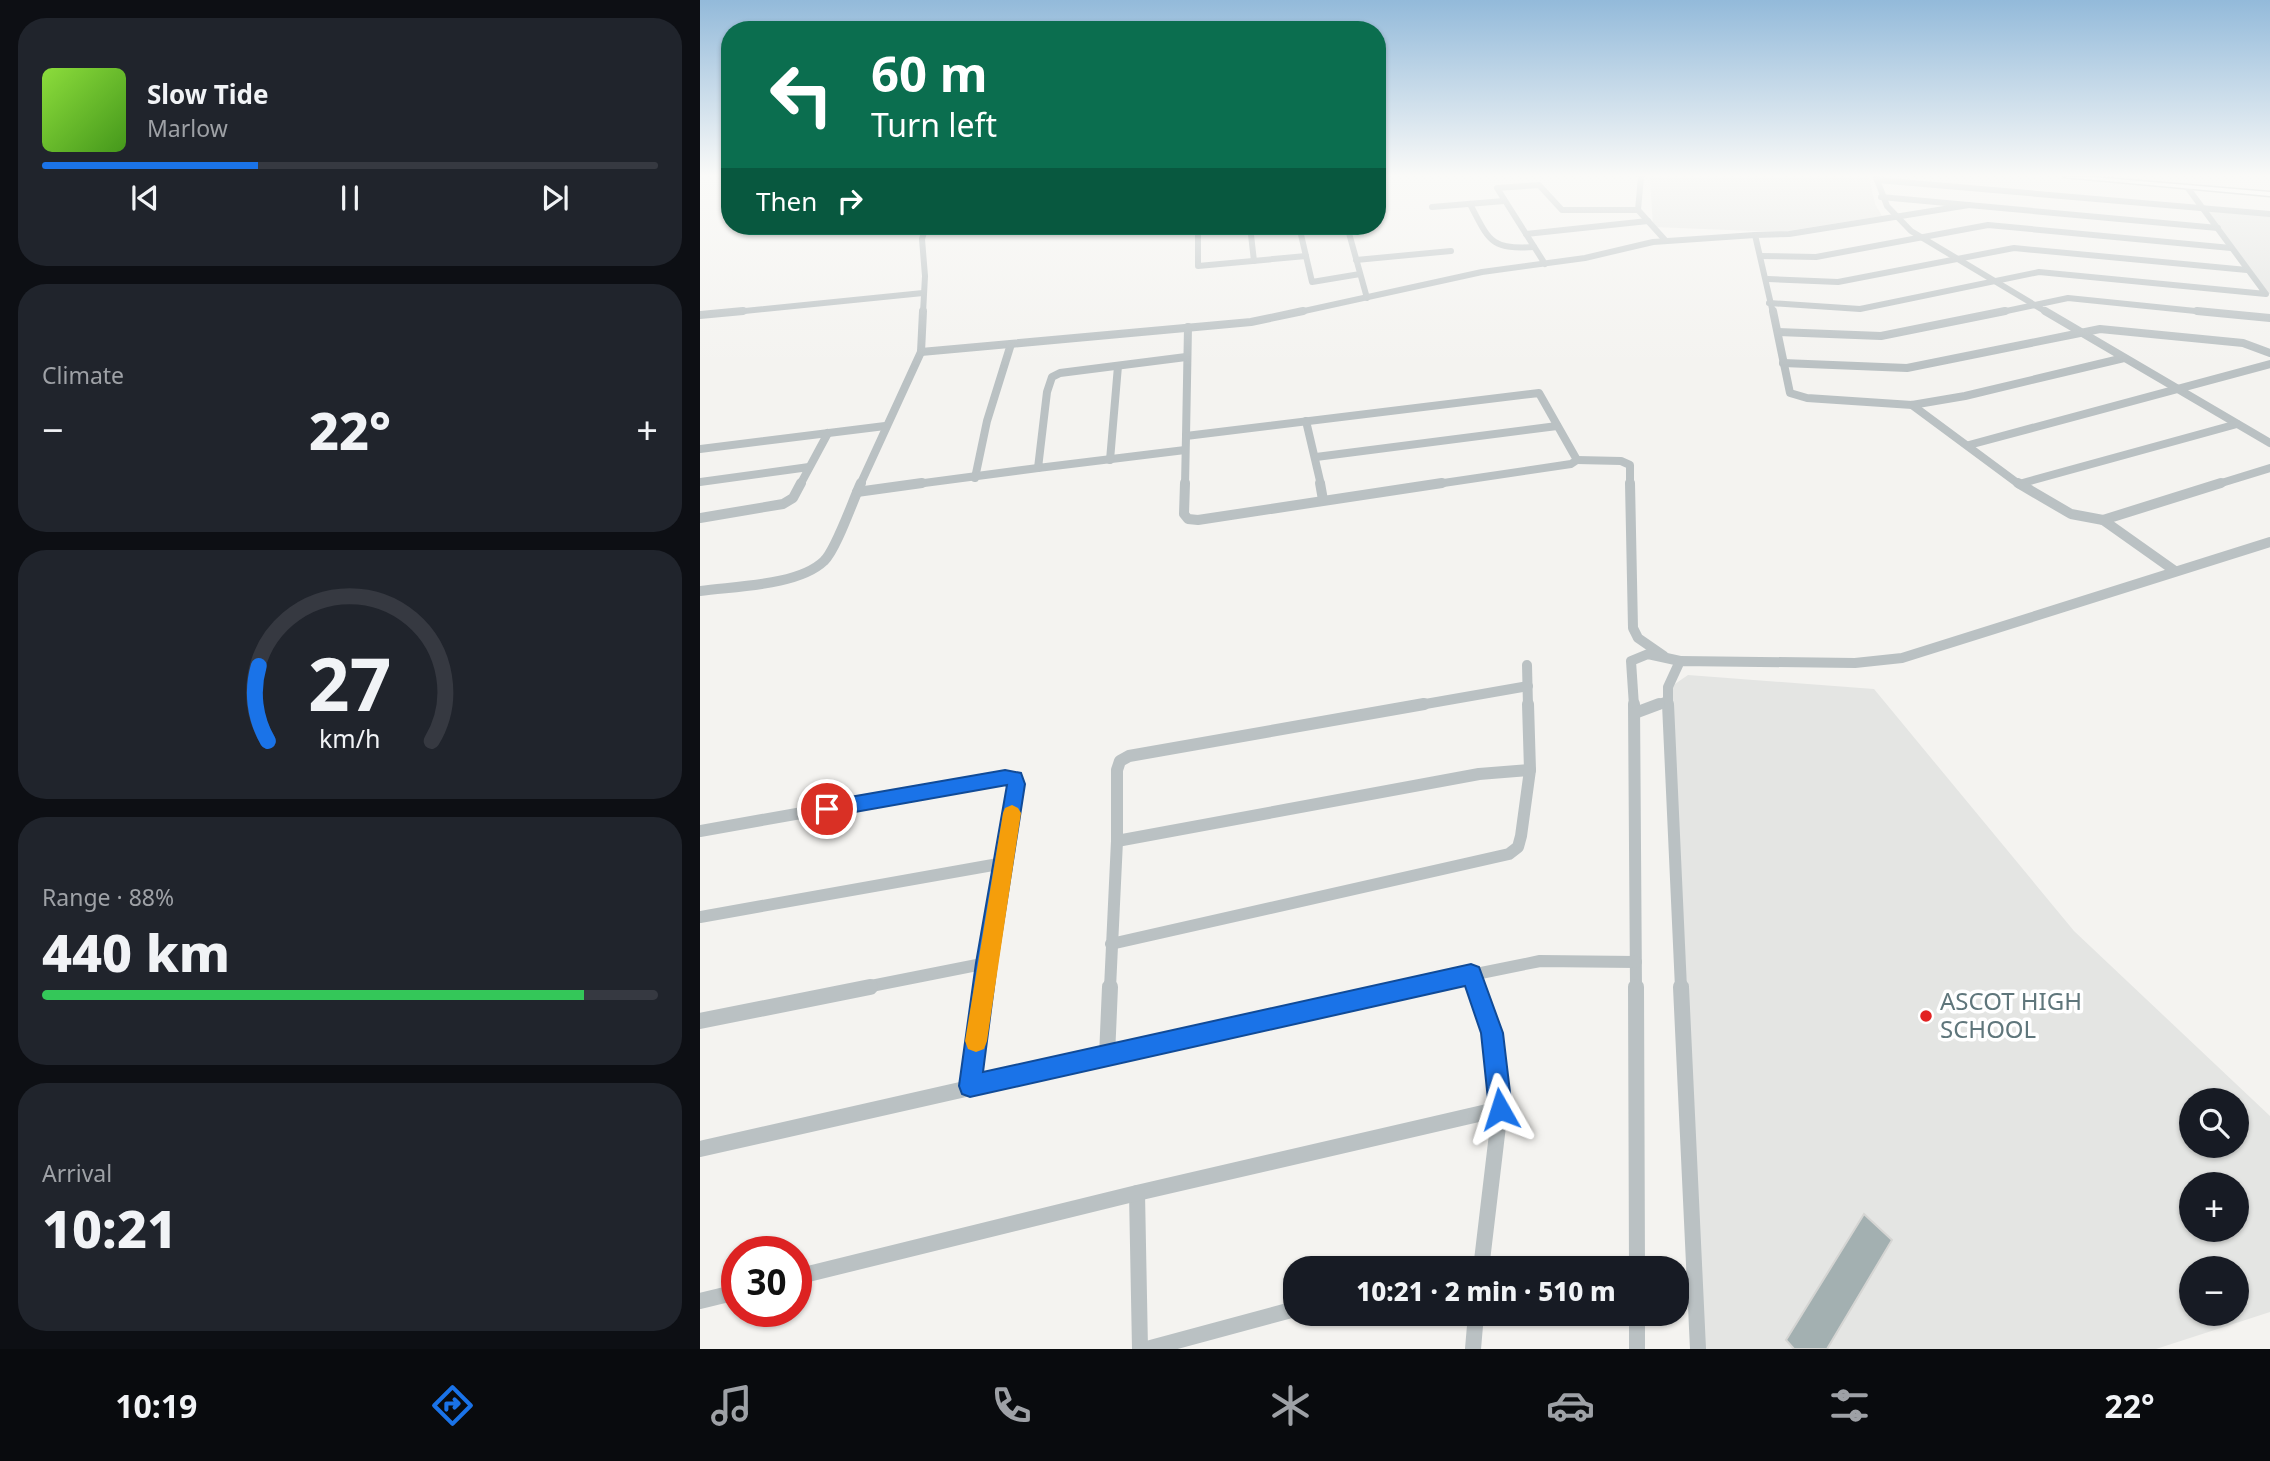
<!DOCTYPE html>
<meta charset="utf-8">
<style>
body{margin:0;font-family:"Noto Sans",sans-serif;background:#20242c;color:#f1f3f6;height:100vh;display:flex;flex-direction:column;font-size:26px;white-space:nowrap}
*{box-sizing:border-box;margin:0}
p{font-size:23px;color:#9ea1a6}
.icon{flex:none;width:38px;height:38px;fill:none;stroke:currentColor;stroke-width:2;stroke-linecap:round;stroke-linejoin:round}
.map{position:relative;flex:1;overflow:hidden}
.sheet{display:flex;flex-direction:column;gap:18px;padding:18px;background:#0d0f14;width:700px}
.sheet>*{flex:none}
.guide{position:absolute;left:21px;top:21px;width:665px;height:214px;border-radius:28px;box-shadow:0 2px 5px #0004;background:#0b6e4f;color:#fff;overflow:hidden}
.controls{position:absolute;left:1479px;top:1088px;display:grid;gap:14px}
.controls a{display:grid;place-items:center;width:70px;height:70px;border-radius:50%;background:#171b24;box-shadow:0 2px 5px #0004;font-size:35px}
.speed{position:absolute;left:21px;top:1236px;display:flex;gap:14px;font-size:35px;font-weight:700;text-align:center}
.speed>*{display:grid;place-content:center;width:91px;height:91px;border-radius:50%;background:#171b24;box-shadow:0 2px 5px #0004;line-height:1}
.speed .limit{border:10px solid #d22;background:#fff;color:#111}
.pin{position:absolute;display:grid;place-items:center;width:60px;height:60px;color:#fff;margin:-30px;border:4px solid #fff;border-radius:50%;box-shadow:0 2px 7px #0007}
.me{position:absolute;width:77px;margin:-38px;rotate:354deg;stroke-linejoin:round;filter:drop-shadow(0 0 5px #0008)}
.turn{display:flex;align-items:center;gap:24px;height:147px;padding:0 35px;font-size:32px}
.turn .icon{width:91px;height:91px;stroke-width:2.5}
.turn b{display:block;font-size:49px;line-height:60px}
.then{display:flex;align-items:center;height:66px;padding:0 35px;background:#0003;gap:14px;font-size:26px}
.big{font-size:52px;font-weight:800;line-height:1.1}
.sheet .card{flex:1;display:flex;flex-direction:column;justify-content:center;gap:10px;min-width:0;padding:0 24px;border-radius:28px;background:#20242c}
.sheet .dial{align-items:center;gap:0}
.dial svg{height:182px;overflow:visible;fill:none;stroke:#363941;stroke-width:7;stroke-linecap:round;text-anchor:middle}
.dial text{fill:#f1f3f6;stroke:none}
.song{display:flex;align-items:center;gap:21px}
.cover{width:84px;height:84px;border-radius:10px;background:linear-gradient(135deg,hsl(90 70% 55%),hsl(100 70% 35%))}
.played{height:7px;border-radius:4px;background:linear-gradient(90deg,#1a73e8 35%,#363941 35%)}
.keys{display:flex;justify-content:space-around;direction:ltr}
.heat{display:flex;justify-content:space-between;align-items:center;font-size:38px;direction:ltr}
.charge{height:10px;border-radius:5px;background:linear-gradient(90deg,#34c759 88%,#363941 0)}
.trip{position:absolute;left:583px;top:1256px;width:406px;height:70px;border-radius:28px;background:#171b24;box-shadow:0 2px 5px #0004;font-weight:800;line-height:70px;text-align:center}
.tabs{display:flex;height:112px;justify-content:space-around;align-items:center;background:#090b0e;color:#9ea1a6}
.tabs .icon{width:49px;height:49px}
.tabs .selected{color:#1a73e8}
.tabs b{font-size:32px;color:#f1f3f6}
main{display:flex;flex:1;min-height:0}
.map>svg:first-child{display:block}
</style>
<main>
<section class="sheet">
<div class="card">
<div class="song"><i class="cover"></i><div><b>Slow Tide</b><p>Marlow</p></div></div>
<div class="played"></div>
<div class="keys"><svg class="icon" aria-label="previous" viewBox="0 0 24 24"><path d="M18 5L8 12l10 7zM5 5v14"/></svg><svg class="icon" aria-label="pause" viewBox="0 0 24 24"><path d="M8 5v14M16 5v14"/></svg><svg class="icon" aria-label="next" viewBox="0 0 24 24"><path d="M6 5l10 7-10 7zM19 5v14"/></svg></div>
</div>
<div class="card"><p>Climate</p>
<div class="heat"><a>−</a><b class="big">22°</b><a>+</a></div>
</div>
<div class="card dial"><svg viewBox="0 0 100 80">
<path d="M14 69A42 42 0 1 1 86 69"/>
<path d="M14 69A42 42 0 0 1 10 36" stroke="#1a73e8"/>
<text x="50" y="56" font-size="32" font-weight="700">27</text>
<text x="50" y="72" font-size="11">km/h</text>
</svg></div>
<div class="card"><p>Range · 88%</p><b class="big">440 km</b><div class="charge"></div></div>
<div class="card"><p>Arrival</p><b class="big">10:21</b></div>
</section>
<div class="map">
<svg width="1570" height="1349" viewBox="0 0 1570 1349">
<rect width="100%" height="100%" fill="#f4f3f0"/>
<g fill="#e4e5e3" fill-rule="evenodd">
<polygon points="950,177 1169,177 1175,204 1182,216 1081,232 953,227"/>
<polygon points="1507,210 1570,216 1570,294 1569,294"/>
<path d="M988,675L1174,689L1374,931L1570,1116V1312L1456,1349H1004L972,686ZM1491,1101H1536V1146H1491ZM1491,1185H1536V1230H1491ZM1491,1269H1536V1314H1491Z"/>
</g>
<polygon fill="#a3b0b1" stroke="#d5d5d3" stroke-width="2" points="1164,1214 1192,1240 1127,1349 1094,1349 1086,1340"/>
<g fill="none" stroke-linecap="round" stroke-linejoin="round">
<defs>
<polygon id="secondary" points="1363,177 1392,177 1570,192 1570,196"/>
</defs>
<use href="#secondary" stroke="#adb5b7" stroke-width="3"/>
<g stroke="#bac1c3" stroke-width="6">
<polyline points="941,177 938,210 965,240"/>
<polyline points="1176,177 1187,206 1211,231 1348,313"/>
<polyline points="1177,180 1570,214"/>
<polyline points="1181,197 1518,228"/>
<path d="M770,204C789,240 790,250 834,247"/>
<polyline points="732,207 804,201"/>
<polyline points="498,226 498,266 606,256"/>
<polyline points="550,226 554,261"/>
<polyline points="599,226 612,282 660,274"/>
<polyline points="647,226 667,298"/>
<polyline points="826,234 948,221"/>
<polyline points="1061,256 1116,257 1288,225 1531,248"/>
<polyline points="656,260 751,251"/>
<polyline points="845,264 797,188 839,185 862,210 938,210"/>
<polyline points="1068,279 1138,282 1314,248 1547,270"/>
<polyline points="1069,303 1160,309 1339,272 1566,294 1487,187"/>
<polyline points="25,313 223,293"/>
<polyline points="223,313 225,276 222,239 226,226"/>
<polyline points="595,313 782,272 885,258 953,242 1055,235"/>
<polyline points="1073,313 1055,235 1089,234 1269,205"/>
<polyline points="1297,313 1368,298 1515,313"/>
</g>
<g stroke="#bac1c3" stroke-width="8">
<polyline points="1073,311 1090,393 1107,398 1212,405 1265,396 1424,358"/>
<polyline points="1345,311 1570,443"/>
<polyline points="1497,311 1570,318"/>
<polyline points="0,315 43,311"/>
<polyline points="1078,332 1181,336 1305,311"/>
<polyline points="221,352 551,322 603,311"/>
<polyline points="1083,363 1207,368 1400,329 1543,343 1570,353"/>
<polyline points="1212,405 1320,485"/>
<polyline points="606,421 621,485"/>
<polyline points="486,436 488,327"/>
<polyline points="486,436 839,393 877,460 871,464 730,485"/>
<polyline points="1269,445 1570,364"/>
<polyline points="0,449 185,426"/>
<polyline points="485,450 338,468 347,392 352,377 360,373 486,357"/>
<polyline points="616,457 857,426"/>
<polyline points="410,460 418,366"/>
<polyline points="877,460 921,461 930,465 930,485"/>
<polyline points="275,478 287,421 311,344"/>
<polyline points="0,482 109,467"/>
<polyline points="1319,484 1537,424"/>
<polyline points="100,485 128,433"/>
<polyline points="160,485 221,352 223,311"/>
<polyline points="209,485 338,468"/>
<polyline points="485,485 486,436"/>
<polyline points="1515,485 1570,468"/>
</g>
<g stroke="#bac1c3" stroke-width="10">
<polyline points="485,483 484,514 488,519 498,520 742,483"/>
<polyline points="620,483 623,500"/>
<polyline points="930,483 933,628 938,638 964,656"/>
<polyline points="1318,483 1371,514 1403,520 1475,571"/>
<polyline points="157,492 222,483"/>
<polyline points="0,518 83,504 93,498 101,483"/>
<polyline points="1403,520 1521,483"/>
<path d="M0,591C34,586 98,586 124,561C136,550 153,500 161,483"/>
<polyline points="827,665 828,706"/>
<polyline points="714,706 828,686"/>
<polyline points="934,706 931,661 948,654 980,661"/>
<polyline points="954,706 968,701"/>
<polyline points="968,706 968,687 980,661 1155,663 1202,658 1570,542"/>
</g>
<g stroke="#bac1c3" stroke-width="12">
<polyline points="934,704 936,988"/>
<polyline points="968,704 981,988"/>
<polyline points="935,713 959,704"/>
<polyline points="0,831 305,777 314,779 316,784 283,988"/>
<polyline points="417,841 779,774 830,770"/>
<polyline points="0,917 304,863"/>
<polyline points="411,944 809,854 818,847 821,836 830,770 828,704"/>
<polyline points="771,974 776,988"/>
<polyline points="161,988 287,963"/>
<polyline points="410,988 417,841 417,770 420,761 429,756 724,704"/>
<polyline points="707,988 840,961 936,962"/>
</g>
<g stroke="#bac1c3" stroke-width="16">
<polyline points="776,987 792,1033 800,1109 781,1269"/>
<polyline points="936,987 937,1269"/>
<polyline points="981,987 998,1349"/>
<polyline points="0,1021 170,987"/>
<polyline points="407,1056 410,987"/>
<polyline points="270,1086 284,987"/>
<polyline points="0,1149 715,987"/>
<polyline points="437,1193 440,1349"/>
<polyline points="96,1277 437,1193 800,1109"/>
<polyline points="0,1301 37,1292"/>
<polyline points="937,1314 937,1349"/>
<polyline points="447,1349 595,1309"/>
<polyline points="773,1349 776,1314"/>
</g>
<use href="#secondary" fill="#fff" fill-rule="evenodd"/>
</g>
<linearGradient id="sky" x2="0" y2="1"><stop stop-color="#93bada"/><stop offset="0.48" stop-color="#fafaf8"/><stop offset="1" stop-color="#fafaf8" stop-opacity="0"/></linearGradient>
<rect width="1570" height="366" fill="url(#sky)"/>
<polygon fill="#1a73e8" stroke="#114b97" stroke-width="2" points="305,770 321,773 325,784 297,963 283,1072 771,964 779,967 803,1033 812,1109 808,1117 800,1121 792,1117 789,1109 781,1033 765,986 270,1097 262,1094 259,1086 276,963 307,785 127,817 121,814 118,809 121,803 127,801"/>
<polygon fill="#f59e0b" points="312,805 318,808 321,813 287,1041 284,1049 276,1052 268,1049 265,1041 303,813 305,808"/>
<circle fill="#e22222" stroke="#fff" stroke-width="2.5" cx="1226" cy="1016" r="7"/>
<g text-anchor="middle" stroke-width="7" stroke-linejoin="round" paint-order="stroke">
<g font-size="24" fill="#5f767b" stroke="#fff" text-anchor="start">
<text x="1240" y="1010">ASCOT HIGH<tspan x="1240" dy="28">SCHOOL</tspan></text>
</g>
</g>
</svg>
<div class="controls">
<a><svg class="icon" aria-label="search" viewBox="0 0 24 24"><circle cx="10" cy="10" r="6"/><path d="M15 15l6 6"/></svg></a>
<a>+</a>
<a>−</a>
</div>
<div class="speed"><div class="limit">30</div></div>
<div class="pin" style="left:127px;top:809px;background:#d93025"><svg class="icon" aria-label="arrive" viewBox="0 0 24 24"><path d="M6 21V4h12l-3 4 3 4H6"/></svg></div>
<svg class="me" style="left:800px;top:1109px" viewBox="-20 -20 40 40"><path d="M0-17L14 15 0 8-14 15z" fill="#1a73e8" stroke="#fff" stroke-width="4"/></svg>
<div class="trip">10:21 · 2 min · 510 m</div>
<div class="guide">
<div class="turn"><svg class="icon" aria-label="left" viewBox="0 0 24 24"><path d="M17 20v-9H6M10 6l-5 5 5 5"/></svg><div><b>60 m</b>Turn left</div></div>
<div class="then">Then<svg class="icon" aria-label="right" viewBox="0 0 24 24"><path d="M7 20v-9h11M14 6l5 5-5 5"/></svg></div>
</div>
</div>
</main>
<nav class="tabs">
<b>10:19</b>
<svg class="icon selected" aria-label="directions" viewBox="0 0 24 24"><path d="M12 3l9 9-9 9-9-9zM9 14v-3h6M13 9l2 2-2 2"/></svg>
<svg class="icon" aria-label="music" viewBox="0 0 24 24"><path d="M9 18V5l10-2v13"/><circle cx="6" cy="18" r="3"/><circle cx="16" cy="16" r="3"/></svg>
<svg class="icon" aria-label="phone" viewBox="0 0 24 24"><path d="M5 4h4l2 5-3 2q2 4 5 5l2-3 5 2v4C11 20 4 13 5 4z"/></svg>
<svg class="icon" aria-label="climate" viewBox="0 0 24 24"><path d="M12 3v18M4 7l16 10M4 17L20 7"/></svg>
<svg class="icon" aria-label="car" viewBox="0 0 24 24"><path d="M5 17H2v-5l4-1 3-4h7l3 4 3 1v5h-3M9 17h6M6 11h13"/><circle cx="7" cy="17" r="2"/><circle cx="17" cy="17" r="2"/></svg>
<svg class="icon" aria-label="filters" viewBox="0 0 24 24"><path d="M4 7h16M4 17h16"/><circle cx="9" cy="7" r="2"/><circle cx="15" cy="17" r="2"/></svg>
<b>22°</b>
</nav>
